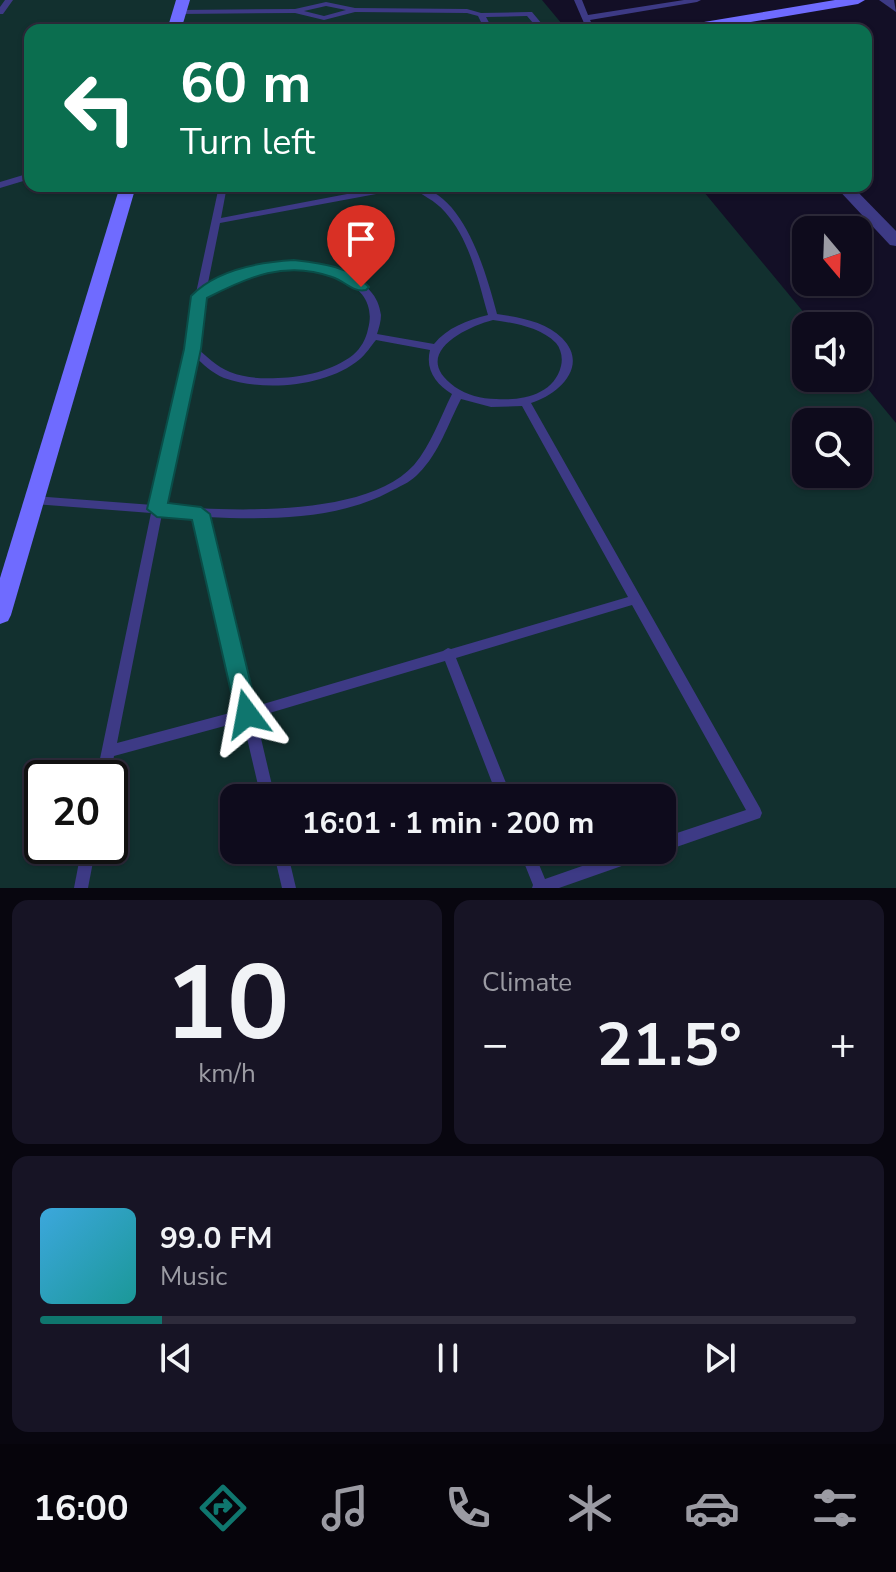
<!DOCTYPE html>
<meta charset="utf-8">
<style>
body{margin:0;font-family:"Nunito Sans",sans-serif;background:#171425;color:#f1f3f6;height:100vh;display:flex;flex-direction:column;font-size:30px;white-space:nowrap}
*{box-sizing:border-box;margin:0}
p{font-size:26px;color:#9b9ba3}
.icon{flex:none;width:44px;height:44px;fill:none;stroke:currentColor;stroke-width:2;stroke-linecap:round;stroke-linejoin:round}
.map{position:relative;height:888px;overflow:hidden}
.panel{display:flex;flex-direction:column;gap:12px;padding:12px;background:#08060f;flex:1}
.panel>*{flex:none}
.top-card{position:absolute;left:24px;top:24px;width:848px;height:168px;border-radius:16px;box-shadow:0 2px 6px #0004,0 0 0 2px #2e2b3b;background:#0b6e4f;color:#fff;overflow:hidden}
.needle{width:52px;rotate:161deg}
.tools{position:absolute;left:792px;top:216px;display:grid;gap:16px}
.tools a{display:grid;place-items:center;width:80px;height:80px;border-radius:16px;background:#0e0b1c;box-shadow:0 2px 6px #0004,0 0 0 2px #2e2b3b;font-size:40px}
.speed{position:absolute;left:24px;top:760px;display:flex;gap:16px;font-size:40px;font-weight:700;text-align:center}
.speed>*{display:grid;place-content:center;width:104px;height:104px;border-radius:50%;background:#0e0b1c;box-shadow:0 2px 6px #0004,0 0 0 2px #2e2b3b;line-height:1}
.speed .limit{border:4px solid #111;border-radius:12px;background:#fff;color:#111}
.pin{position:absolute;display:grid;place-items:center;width:68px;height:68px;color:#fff;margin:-82px -34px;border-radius:50% 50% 50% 0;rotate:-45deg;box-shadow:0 0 8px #0007}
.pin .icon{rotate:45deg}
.me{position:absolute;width:88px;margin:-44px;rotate:347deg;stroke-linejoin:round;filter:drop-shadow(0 0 6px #0008)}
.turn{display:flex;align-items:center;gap:28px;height:168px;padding:0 24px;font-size:36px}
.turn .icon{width:104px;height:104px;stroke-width:2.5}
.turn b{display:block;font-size:56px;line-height:68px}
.big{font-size:60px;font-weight:700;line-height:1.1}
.panel .tile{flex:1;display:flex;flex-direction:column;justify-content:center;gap:12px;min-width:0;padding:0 28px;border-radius:16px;background:#171425}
.panel .dial{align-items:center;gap:0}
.dial b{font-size:104px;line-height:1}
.song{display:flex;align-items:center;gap:24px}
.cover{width:96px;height:96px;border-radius:12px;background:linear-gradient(135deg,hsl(200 70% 55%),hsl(180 70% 35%))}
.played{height:8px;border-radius:4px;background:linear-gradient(90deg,#0f766e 15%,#2e2b3b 15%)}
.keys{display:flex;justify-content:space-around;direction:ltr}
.heat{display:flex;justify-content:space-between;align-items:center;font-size:44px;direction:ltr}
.panel .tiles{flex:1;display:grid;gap:12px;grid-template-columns:1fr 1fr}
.tile:last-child{grid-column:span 2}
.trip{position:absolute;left:220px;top:784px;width:456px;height:80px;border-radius:16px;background:#0e0b1c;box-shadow:0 2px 6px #0004,0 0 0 2px #2e2b3b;font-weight:700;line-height:80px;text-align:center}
.menu{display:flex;height:128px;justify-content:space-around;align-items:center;background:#06040b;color:#9b9ba3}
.menu .icon{width:56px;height:56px}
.menu .on{color:#0f766e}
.menu b{font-size:36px;color:#f1f3f6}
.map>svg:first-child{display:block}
</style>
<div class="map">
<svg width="896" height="888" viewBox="0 0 896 888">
<rect width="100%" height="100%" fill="#130f26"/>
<path fill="#12302f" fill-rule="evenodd" d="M0,0H542L567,30H30V186H699L815,326H806V378L858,377L896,423V888H0ZM806,422H858V474H806ZM42,778H110V846H42ZM234,798H662V850H234Z"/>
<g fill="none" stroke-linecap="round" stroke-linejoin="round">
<g fill="#3d3a85" fill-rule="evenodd">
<polygon points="5,0 13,0 3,14 0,14 0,7"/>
<polygon points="574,0 582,0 588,15 684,0 701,0 697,2 590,20 595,30 587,30"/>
<path d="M326,2L355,8L467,9L481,13L529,12H532L547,30H539L527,16L486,17L493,30H485L478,16L467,13L355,12L324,20L295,13L179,14L175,12L179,10L295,9ZM326,6L346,10L324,16L304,11Z"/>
<polygon points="30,173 30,179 0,188 0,182"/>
<path d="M219,186H227L221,218L389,186H407L403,189L220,223L207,288C229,276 254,266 278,264C312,260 377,272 381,315C381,321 379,328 377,334L434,344C447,328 467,320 488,315C478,280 470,240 445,212C435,200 421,195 410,186C463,186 486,273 497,314C519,317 547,322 562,338C590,366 558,395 531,403L760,808L762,813L760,818L662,852L658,850H662V838L746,810L632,605L456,658L512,798H498L445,661L256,717L275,798H261L243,721L114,756L110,778H96L151,513L34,504L30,503L28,500L30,497L34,496L153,505L195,298L194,296L196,293ZM296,268C329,271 380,285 368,329C366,339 361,348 353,355C332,371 304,377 278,378C262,379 245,378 230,372C217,367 206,356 196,347L205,297C235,281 263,270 296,268ZM493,320C514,323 540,327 556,343C561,349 563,358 561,366C554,395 521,401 496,399C481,399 467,395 455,387C410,355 463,328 493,320ZM376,340L430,350C425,370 436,384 452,394C440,418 431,445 414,465C366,518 230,511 164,506L194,356C203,364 212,373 224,378C263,392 327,387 360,359C366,354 371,346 376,340ZM461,399L491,407L522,406L628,597L451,649L448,648L443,651L253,707L207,517C268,520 339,520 393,490C403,485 412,481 419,473C439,453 448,424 461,399ZM162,514L196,516L241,710L117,743Z"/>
<polygon points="82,846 96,846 88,888 74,888"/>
<polygon points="273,850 287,850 296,888 282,888"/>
<polygon points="519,850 533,850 545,879 628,850 655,850 653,855 559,888 532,888 533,885"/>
</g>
<g fill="#3d3a85" fill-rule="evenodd">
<polygon points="879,0 894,0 896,12"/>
<polygon points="835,186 852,186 896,231 896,246 890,245"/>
</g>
<g fill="#6f6bff" fill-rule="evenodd">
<polygon points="176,0 190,0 181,30 167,30"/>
<polygon points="835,0 865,0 858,4 704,30 673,30 680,26"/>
<polygon points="120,186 136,186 11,615 8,621 0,624 0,578"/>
</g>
</g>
<path fill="#0f766e" stroke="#0a4d48" stroke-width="2" d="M294,260C320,263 350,266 369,287L366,290C353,293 345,281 332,277C286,260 248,277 207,298L201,349L168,503L201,507L210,514L258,714L255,720L247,723L240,720L236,714L192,520L157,517L147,509L184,349L191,296C216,270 260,262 294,260Z"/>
</svg>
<div class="tools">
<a><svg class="needle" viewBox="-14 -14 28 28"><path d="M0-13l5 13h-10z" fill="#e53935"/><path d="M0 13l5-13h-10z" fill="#9b9ba3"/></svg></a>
<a><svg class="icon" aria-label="sound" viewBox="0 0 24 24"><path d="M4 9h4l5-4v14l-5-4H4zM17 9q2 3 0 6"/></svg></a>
<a><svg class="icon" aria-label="search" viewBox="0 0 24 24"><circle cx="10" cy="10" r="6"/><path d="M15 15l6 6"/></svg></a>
</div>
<div class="speed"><div class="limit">20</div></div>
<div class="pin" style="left:361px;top:287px;background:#d93025"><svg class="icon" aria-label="arrive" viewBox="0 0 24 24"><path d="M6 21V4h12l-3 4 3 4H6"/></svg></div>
<svg class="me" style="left:247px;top:714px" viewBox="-20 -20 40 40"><path d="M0-17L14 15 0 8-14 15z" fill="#0f766e" stroke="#fff" stroke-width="4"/></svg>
<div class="trip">16:01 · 1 min · 200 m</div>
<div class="top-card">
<div class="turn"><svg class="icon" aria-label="left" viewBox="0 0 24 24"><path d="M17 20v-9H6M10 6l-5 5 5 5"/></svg><div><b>60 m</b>Turn left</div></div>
</div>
</div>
<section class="panel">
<div class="tiles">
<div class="tile dial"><b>10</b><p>km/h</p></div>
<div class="tile"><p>Climate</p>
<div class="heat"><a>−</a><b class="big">21.5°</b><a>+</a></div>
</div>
<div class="tile">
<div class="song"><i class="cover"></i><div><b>99.0 FM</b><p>Music</p></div></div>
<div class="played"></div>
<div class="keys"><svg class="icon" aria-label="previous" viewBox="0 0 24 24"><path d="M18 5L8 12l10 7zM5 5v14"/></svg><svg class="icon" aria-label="pause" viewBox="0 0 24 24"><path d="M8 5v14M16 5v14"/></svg><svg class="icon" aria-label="next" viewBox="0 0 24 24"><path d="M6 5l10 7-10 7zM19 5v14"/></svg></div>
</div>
</div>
</section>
<nav class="menu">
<b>16:00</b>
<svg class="icon on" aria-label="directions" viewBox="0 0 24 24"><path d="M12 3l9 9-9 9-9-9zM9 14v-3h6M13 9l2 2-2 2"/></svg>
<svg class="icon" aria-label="music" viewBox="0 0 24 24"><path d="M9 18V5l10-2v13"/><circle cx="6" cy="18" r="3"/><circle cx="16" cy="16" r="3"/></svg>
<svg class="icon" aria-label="phone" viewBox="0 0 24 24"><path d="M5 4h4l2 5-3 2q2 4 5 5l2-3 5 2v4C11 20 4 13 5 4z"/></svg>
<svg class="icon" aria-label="climate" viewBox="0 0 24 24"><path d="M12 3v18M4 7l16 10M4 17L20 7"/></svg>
<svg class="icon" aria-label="car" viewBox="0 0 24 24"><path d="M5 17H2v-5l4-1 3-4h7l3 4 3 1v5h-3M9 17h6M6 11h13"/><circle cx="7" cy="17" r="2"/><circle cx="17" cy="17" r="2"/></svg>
<svg class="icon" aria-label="filters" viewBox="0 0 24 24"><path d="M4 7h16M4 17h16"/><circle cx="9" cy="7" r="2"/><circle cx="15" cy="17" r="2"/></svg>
</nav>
